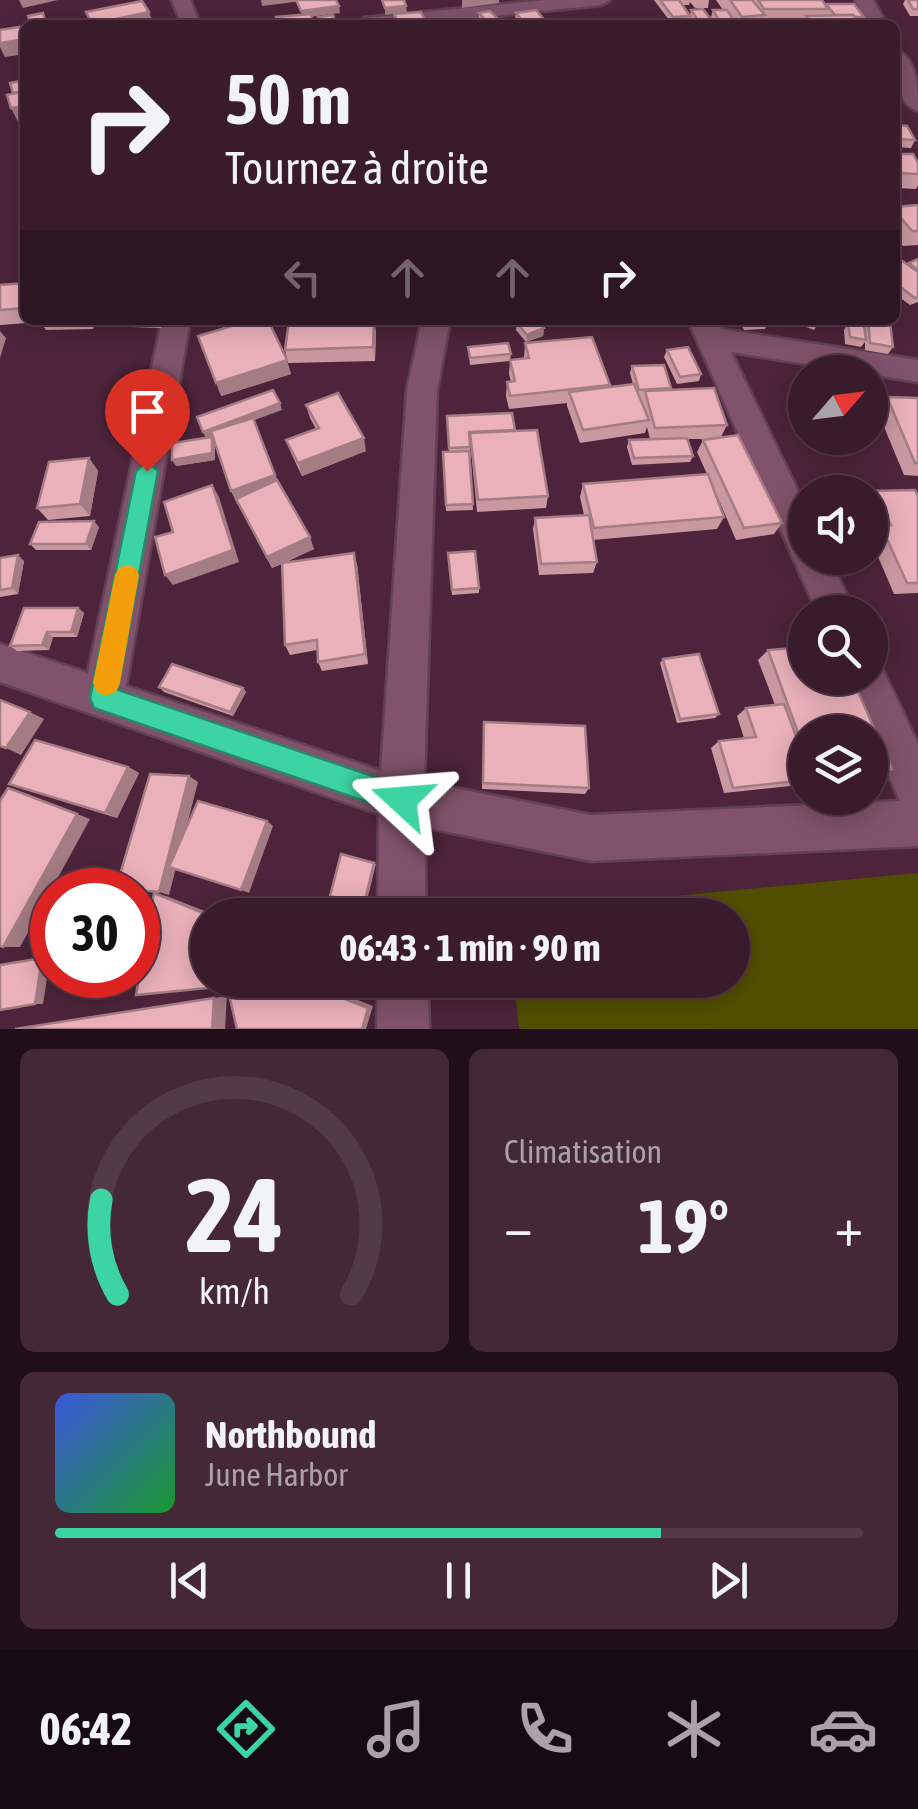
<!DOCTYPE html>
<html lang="fr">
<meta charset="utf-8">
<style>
body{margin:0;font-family:"Asap Condensed",sans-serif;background:#452838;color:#f1f3f6;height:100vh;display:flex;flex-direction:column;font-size:38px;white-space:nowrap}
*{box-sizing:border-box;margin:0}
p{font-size:32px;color:#aba1a9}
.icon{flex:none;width:55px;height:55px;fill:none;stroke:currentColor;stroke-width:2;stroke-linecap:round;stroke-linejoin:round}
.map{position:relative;height:1029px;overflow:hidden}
.drawer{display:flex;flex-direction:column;gap:20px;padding:20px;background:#200f18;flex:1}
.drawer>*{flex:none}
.top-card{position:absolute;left:20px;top:20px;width:880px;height:305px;border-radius:15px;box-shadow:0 5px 25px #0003,0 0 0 2px #543948;background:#3a1b2c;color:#f1f3f6;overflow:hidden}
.needle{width:65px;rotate:62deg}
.buttons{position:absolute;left:788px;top:355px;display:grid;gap:20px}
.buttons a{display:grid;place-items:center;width:100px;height:100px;border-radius:50%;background:#3a1b2c;box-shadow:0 5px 25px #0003,0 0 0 2px #543948;font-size:50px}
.speed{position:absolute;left:30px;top:868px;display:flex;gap:20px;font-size:50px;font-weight:700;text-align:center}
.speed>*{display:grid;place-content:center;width:130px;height:130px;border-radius:50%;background:#3a1b2c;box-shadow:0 5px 25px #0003,0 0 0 2px #543948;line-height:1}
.speed .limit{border:15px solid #d22;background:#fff;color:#111}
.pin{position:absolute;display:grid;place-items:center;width:85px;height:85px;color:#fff;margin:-102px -42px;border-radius:50% 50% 50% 0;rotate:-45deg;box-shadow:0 0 10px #0007}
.pin .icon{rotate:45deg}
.me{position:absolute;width:110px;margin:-55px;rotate:289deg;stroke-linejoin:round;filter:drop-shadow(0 0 8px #0008)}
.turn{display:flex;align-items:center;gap:35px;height:210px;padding:0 40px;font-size:45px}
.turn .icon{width:130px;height:130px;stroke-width:2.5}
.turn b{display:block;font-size:70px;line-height:85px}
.lanes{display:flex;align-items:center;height:95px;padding:0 40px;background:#0003;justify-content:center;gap:50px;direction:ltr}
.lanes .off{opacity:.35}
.big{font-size:75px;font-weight:700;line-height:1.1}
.drawer .card{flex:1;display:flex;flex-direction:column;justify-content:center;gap:15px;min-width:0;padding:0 35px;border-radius:15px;background:#452838}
.drawer .dial{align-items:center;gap:0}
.dial svg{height:260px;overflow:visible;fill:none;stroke:#543948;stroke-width:7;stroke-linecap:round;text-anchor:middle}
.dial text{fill:#f1f3f6;stroke:none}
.song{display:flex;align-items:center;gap:30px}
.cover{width:120px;height:120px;border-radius:15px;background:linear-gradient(135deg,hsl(230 70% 55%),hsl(130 70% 35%))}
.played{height:10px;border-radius:5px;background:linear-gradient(90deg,#3dd4a3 75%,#543948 75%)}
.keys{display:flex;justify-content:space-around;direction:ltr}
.heat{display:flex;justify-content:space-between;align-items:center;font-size:55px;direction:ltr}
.drawer .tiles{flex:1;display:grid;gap:20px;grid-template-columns:1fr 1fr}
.card:last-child{grid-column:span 2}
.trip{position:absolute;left:190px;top:898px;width:560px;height:100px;border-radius:50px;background:#3a1b2c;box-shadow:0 5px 25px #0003,0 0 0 2px #543948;font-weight:700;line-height:100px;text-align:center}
.dock{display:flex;height:160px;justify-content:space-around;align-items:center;background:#170b12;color:#aba1a9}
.dock .icon{width:70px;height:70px}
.dock .selected{color:#3dd4a3}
.dock b{font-size:45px;color:#f1f3f6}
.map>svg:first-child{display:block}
</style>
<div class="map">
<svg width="918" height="1029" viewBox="0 0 918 1029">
<rect width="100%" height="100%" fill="#4d243b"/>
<polygon fill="#524e00" points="918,873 918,1029 519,1029 514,980 732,980 732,915 507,912"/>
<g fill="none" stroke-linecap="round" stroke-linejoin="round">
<defs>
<g id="street">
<polygon points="172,0 190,0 200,25 182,25"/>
<polygon points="547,0 610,0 601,5 409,25 355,24 364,18"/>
<polygon points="855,0 873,0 887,25 869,25"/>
<path d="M895,49C918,58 918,90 918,111C895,104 895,70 895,49Z"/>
<polygon points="162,320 190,320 126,686 381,771 407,390 422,320 450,320 437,390 424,782 591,815 900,801 846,678 870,678 870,660 880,664 918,744 918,846 591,861 424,827 426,915 378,915 379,814 0,682 0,644 88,673"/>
<polygon points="688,320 716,320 721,329 918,360 918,382 731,352 805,506 805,558 829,558 855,612 817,612"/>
<polygon points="378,980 428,980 429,1029 377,1029"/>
</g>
</defs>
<use href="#street" stroke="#624155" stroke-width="5"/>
<use href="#street" fill="#80526b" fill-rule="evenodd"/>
</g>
<g fill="#ca98a1">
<polygon points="654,0 709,0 708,8 695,8 690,2 689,5 683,5 690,15 691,10 712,21 711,25 695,25 690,18 689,23 672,24"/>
<polygon points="716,0 752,0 753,1 754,0 822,0 826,6 864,17 862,25 797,25 798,23 762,23 762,25 716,25 711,17 713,10 723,10"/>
<polygon points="905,0 918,0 918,16 910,16 903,4"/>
<polygon points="479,13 497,25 483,25 479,20"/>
<polygon points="516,13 549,25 520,25 515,20"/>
<polygon points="895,125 915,140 911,148 895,147"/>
<polygon points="895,154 918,163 918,185 916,189 895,188"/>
<polygon points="918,205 918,245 903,246 895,236 895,211"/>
<polygon points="918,259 918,302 910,305 895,294 895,263 908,265"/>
<polygon points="25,283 25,320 40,320 40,322 0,325 0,285"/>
<polygon points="97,320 93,329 46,330 41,323"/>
<polygon points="128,320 164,320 161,328 132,327"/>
<polygon points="220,320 289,320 288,322 374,320 376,333 375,361 288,363 285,350 288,324 270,325 291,374 221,396 226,328 223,328"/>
<polygon points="739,320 767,320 768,322 765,329 744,330"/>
<polygon points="789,320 820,320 814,330"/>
<polygon points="866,320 882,320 893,347 888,354 865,350 865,342 861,347 845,344 844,330 848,323 864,325"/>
<polygon points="517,323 544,328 543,336 526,342 516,330"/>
<polygon points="525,343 610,385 609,387 633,384 630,373 632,366 671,388 671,390 727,425 721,437 782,523 774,534 736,540 712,484 724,517 717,529 593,540 597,562 593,573 539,575 533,529 535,518 584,515 580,497 583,484 707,474 697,452 703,440 711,439 688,439 693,456 690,462 632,465 627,447 629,440 650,439 647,427 645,433 580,443 567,406 567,403 509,409 506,396 507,382 511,382 509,374 510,361 470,365 468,347 511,354 510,360 524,359"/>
<polygon points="667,350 701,374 699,381 677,384 664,357"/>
<polygon points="887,397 918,398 918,476 904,475 877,410"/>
<polygon points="306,405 366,451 302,476 291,453 286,440 316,429 310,418"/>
<polygon points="282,410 254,420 278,482 314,549 284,563 357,564 368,664 322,671 318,662 317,650 290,655 285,645 282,564 272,568 231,491 213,436 215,460 176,466 206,437"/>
<polygon points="512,413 515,431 548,496 546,508 477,512 470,439 473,510 446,511 443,452 449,452 447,416"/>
<polygon points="89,458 98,471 90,516 48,520 37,508"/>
<polygon points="875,491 918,496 918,593 894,594 870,538 876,531 870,516 870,497"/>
<polygon points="99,527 91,550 36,550 30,544"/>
<polygon points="448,553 479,588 479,593 452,595"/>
<polygon points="0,558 24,561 18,594 0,597"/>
<polygon points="78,608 84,613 77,637 53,637 49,650 17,651 10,646"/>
<polygon points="805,647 805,678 852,678 892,769 878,776 870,777 870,732 805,732 805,783 800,785 724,793 711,748 719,741 744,738 737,716 746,708 775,705 758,660 768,650"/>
<polygon points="663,659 719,714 715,718 677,723 660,663"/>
<polygon points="159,687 243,688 246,692 233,716 164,692"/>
<polygon points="484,729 589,788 585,794 482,789"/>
<polygon points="128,767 139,773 117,818 9,784"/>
</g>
<g fill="#a47c83">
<polygon points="19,0 58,0 23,8"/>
<polygon points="261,0 302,0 302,1 262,6"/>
<polygon points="462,0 499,0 499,3 462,8"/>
<polygon points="339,6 340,13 302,18 301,11"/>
<polygon points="406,6 407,12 385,15 385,8"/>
<polygon points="149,12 154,25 92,24"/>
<polygon points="498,19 497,25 486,25 486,21"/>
<polygon points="25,39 25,54 5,57 0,47 0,43"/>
<polygon points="25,106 25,121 18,122 11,108"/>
<polygon points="90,320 97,320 93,329 89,322"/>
<polygon points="374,320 376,333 375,361 373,347"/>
<polygon points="544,328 543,336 526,342 527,335"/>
<polygon points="0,331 6,338 0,358"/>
<polygon points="287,360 291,374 221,396 216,383"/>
<polygon points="280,403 282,410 206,438 203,432"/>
<polygon points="212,437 215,443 215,460 176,466 172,460"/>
<polygon points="364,438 366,451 302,476 298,463"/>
<polygon points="89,458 98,471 90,516 80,504"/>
<polygon points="275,475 280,488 237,503 231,491"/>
<polygon points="212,485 219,497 239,562 173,585 165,575"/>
<polygon points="94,521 99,527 91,550 86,544"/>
<polygon points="310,537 314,549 272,568 267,557"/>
<polygon points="354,553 357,564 368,664 365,654"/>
<polygon points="18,555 24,561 18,594 12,588"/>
<polygon points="78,608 84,613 77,637 71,632"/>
<polygon points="47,632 53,637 49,650 42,645"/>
<polygon points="243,688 246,692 233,716 230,712"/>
<polygon points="30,712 44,719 21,755 6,748"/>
<polygon points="128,767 139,773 117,818 105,813"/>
<polygon points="189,776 198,782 169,895 159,892"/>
<polygon points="77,814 90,819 20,947 3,947"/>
<polygon points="267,821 273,826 249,893 241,890"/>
<polygon points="374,863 376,864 366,905 364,904"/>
<polygon points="154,893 169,897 215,915 208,915"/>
<polygon points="42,958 50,958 43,1004 35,1004"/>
<polygon points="314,980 322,980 320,985 373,1006 366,1029 362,1029 312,986"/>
<polygon points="227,996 225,1029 212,1029 214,998"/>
</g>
<g fill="#ebb1bb" stroke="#a47c83" stroke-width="2.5">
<polygon points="296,0 336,0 339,6 301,11"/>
<polygon points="382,0 404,0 406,6 385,8"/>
<polygon points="660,0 679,0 690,16 673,17"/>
<polygon points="730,0 752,0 765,15 742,17"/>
<polygon points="758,0 822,0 828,9 764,9"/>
<polygon points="908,0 918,0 918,9 913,9"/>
<polygon points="142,1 149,12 92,24 86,12"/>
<polygon points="826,4 854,4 864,17 855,17 853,15 835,15"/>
<polygon points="703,9 712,21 699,22 691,10"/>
<polygon points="536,10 549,25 526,25 516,13"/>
<polygon points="713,10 727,10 735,22 720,22"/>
<polygon points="490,11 498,19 486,21 479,13"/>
<polygon points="421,12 427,25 399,25 394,14"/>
<polygon points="43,13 46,24 31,25 28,16"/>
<polygon points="311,14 313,25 277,24 276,17"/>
<polygon points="333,15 337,25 319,25 318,17"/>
<polygon points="853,15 862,25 802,25 799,20 809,20 806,16"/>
<polygon points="619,23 620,25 593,25"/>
<polygon points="25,26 25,39 0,43 0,30"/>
<polygon points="25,80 25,91 13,93 10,83"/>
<polygon points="25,91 25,106 11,108 7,95"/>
<polygon points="895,125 907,126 915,140 896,139"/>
<polygon points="895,154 913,154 918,163 918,174 895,173"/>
<polygon points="918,205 918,231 912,231 895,211 895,207"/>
<polygon points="918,259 918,270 909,263"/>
<polygon points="901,260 918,272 918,297 915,298 895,283 895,263"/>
<polygon points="25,283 25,308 0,310 0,285"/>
<polygon points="42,320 90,320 89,322 41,323"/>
<polygon points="252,320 268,320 287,360 216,383 198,336"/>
<polygon points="374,320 373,347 285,350 289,321"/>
<polygon points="525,320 537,320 544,328 527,335 517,323"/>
<polygon points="746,320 767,320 768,322 747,323"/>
<polygon points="868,320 890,322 893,347 870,343"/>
<polygon points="848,323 864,325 866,340 850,337"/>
<polygon points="592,337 610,385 510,396 507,382 515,381 510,360 529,358 525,343"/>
<polygon points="508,343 511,354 470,358 468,347"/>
<polygon points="688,347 701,374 680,377 667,350"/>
<polygon points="664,365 671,388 639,390 632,366"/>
<polygon points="634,384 649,420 583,430 569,392"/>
<polygon points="714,388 727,425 655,428 645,391"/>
<polygon points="273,390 280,403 203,432 197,417"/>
<polygon points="338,393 364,438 298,463 286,440 319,428 306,405"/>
<polygon points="887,397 918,398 918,463 915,463"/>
<polygon points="512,413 515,430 469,432 470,447 449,448 447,416"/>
<polygon points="253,418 275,475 231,491 211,431"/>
<polygon points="537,430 548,496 478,500 470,433"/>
<polygon points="738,435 782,523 744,528 703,440"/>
<polygon points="212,437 212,453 172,460 172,443"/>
<polygon points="687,438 693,456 634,458 629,440"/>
<polygon points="469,451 473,504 446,505 443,452"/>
<polygon points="89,458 80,504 37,508 49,462"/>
<polygon points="708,474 724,517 594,528 583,484"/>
<polygon points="277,480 310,537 267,557 236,499"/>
<polygon points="212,485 233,550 165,575 155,537 173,532 164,502"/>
<polygon points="915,490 918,496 918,583 907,583 881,526 891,525 875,491"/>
<polygon points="589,515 597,562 541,564 535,518"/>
<polygon points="94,521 86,544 30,544 39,522"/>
<polygon points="475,551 479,588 452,590 448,553"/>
<polygon points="354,553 365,654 318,662 317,640 285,645 282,563"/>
<polygon points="18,555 12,588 0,590 0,558"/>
<polygon points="24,608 78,608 71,632 47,632 42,645 10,646"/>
<polygon points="805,647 805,678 852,678 892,769 870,772 870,732 805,732 805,752 768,650"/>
<polygon points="699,654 719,714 680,719 663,659"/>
<polygon points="172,664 243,688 230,712 159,687"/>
<polygon points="0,700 30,712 6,748 0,746"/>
<polygon points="784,704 805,760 805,780 733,788 719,741 756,737 746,708"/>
<polygon points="484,722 585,726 589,788 483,783"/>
<polygon points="35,740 128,767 105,813 9,784"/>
<polygon points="150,774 189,776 159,892 116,888"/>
<polygon points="8,788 77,814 3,947 0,946 0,801"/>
<polygon points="198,801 267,821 241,890 169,867"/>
<polygon points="341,854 374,863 364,904 330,896"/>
<polygon points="154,893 208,915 208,980 314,980 312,986 368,1008 362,1029 237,1029 227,986 136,995"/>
<polygon points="42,958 35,1004 0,1010 0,965"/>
<polygon points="214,998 212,1029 15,1029"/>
</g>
<polygon fill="#3dd4a3" stroke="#288a6a" stroke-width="2.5" points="147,462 158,471 118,690 402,786 412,790 416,800 412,810 402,814 94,708 90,698 136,471"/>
<polygon fill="#f59e0b" points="127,565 136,568 139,575 120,683 116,692 106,696 97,692 93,683 115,575 119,568"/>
</svg>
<div class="buttons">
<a><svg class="needle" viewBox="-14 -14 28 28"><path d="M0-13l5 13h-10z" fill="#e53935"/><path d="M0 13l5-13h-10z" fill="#aba1a9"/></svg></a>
<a><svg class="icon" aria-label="sound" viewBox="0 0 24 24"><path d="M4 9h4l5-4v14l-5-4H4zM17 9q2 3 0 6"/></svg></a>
<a><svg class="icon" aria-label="search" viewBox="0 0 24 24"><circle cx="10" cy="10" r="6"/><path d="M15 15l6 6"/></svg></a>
<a><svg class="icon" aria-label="layers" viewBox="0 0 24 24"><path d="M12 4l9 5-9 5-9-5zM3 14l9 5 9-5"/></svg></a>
</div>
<div class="speed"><div class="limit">30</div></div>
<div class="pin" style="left:147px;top:471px;background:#d93025"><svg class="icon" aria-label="arrive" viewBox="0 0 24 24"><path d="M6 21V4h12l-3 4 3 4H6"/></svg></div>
<svg class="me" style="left:402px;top:800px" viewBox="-20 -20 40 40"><path d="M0-17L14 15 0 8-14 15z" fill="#3dd4a3" stroke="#fff" stroke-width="4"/></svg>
<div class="trip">06:43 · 1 min · 90 m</div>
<div class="top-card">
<div class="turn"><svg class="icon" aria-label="right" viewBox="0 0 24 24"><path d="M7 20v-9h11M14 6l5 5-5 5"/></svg><div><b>50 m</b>Tournez à droite</div></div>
<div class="lanes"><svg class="icon off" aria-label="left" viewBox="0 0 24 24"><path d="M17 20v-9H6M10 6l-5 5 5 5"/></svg><svg class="icon off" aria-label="ahead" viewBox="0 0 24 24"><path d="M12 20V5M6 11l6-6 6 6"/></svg><svg class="icon off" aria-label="ahead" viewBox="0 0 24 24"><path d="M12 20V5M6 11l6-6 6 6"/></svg><svg class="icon" aria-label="right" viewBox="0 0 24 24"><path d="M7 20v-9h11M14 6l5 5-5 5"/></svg></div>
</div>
</div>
<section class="drawer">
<div class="tiles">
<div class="card dial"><svg viewBox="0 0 100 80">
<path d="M14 69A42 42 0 1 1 86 69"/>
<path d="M14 69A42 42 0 0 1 9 40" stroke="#3dd4a3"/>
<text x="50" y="56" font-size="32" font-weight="700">24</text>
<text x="50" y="72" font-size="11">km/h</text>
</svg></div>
<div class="card"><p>Climatisation</p>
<div class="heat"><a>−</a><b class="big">19°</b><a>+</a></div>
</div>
<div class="card">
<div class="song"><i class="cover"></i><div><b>Northbound</b><p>June Harbor</p></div></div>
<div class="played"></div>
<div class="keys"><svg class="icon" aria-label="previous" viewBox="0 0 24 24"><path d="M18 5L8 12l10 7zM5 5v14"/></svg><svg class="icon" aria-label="pause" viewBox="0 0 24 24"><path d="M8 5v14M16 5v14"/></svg><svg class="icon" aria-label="next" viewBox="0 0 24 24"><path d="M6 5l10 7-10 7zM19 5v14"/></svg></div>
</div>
</div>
</section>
<nav class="dock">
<b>06:42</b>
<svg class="icon selected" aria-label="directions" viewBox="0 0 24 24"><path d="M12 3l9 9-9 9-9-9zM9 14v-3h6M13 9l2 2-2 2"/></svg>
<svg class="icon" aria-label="music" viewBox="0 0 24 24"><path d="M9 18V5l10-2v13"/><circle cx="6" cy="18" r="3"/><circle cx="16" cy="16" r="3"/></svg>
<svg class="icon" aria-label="phone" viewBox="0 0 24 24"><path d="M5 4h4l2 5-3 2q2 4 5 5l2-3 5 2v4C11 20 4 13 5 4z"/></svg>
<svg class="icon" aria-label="climate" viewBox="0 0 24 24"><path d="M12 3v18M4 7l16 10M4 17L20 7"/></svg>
<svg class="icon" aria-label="car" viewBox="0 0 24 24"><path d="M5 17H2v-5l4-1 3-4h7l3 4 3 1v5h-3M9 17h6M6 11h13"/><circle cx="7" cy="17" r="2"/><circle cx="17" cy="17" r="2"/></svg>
</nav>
